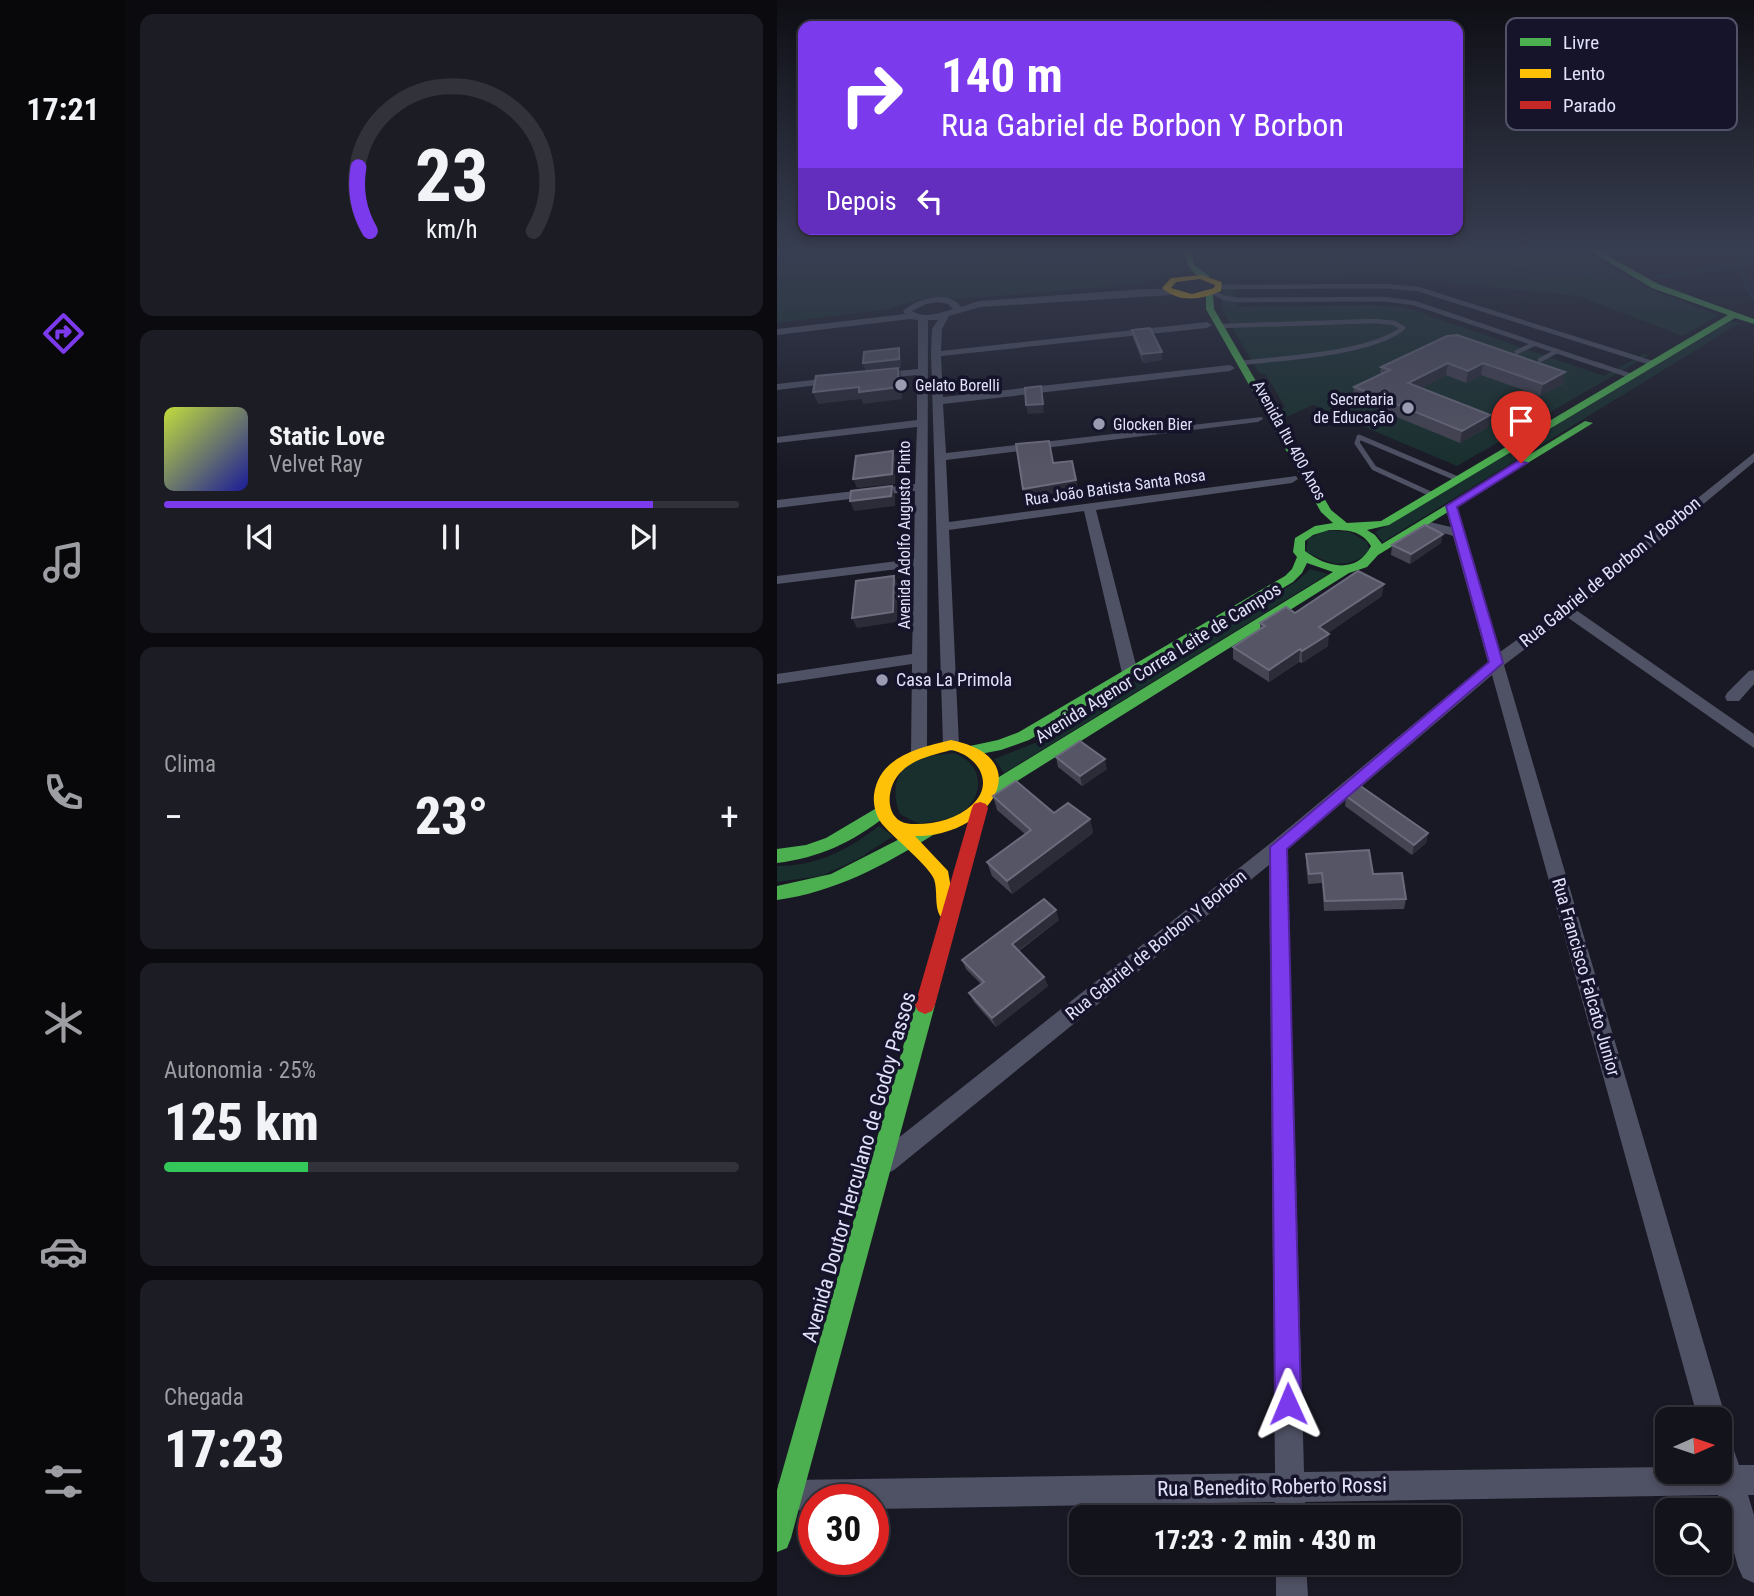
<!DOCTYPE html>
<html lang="pt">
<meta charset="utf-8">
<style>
body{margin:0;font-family:"Roboto Condensed",sans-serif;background:#1c1c25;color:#f1f3f6;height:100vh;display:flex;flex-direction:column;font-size:26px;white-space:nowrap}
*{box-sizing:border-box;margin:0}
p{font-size:23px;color:#9d9ea3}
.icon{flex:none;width:38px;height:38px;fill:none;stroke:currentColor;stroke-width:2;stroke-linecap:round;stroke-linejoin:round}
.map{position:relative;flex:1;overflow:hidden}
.panel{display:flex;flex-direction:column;gap:14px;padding:14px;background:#0a0a0f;width:651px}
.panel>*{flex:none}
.top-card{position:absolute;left:21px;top:21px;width:665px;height:214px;border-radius:14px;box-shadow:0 4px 10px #0003,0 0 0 2px #32323b;background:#7c3aed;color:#fff;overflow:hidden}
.needle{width:46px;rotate:87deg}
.fabs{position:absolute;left:878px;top:1407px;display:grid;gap:14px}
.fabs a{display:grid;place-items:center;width:77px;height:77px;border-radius:14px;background:#13131c;box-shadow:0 4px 10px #0003,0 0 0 2px #32323b;font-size:35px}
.speed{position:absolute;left:21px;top:1484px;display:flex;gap:14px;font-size:35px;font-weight:700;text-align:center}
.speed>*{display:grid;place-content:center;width:91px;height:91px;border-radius:50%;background:#13131c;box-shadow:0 4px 10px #0003,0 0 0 2px #32323b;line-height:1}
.speed .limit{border:10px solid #d22;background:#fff;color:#111}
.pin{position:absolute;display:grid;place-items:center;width:60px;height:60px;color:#fff;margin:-72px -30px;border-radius:50% 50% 50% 0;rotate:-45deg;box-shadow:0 0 7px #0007}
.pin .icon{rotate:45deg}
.me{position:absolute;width:77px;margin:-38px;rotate:359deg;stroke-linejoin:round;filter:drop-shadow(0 0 5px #0008)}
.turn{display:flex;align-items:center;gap:24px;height:147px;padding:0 28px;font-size:32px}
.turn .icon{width:91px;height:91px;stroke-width:2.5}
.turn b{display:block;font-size:49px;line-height:60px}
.then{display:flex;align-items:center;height:66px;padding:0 28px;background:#0003;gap:14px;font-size:26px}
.big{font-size:52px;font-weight:800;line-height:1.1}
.panel .widget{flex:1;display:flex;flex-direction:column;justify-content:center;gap:10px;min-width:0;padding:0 24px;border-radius:14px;background:#1c1c25}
.panel .dial{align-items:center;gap:0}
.dial svg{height:182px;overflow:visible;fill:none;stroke:#32323b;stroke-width:7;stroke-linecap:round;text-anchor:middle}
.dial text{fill:#f1f3f6;stroke:none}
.song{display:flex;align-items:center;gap:21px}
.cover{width:84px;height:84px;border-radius:10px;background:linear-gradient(135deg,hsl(70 70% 55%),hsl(240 70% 35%))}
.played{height:7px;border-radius:4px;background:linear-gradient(90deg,#7c3aed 85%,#32323b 85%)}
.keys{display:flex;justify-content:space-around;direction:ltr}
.heat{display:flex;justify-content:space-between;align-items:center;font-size:38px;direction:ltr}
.charge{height:10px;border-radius:5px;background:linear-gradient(90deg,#34c759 25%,#32323b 0)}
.trip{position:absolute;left:292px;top:1505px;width:392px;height:70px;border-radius:14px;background:#13131c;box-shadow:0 4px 10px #0003,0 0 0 2px #32323b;font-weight:800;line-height:70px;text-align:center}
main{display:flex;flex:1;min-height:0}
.tabs{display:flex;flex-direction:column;width:126px;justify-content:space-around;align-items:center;background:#08080b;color:#9d9ea3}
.tabs .icon{width:49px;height:49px}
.tabs .active{color:#7c3aed}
.tabs b{font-size:32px;color:#f1f3f6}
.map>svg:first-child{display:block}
</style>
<main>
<nav class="tabs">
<b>17:21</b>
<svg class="icon active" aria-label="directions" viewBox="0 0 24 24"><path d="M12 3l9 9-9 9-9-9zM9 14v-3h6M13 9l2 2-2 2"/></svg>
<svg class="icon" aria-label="music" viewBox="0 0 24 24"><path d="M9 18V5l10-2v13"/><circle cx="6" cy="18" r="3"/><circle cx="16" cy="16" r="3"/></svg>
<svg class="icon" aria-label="phone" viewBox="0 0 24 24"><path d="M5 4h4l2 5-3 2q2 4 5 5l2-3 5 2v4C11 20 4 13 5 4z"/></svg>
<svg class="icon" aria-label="climate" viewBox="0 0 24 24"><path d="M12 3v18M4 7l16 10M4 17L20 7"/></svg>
<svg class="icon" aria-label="car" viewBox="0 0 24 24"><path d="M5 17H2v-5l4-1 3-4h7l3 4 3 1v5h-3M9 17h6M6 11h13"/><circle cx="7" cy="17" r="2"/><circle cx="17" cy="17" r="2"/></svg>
<svg class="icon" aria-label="filters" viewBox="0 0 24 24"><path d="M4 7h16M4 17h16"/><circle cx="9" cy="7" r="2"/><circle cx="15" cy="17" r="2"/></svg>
</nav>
<section class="panel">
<div class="widget dial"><svg viewBox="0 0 100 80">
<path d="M14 69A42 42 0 1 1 86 69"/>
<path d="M14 69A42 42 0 0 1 9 41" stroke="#7c3aed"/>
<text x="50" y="56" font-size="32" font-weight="700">23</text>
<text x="50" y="72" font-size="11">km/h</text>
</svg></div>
<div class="widget">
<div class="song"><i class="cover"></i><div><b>Static Love</b><p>Velvet Ray</p></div></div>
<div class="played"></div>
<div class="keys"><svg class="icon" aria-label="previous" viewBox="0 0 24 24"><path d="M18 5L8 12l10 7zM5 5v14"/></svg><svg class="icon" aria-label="pause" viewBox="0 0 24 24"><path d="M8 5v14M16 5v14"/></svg><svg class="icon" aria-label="next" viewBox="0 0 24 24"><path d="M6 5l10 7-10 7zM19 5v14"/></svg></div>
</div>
<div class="widget"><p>Clima</p>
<div class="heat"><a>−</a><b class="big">23°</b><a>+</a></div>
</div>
<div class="widget"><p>Autonomia · 25%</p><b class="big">125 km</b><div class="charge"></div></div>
<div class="widget"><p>Chegada</p><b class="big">17:23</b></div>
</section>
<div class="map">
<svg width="977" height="1596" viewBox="0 0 977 1596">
<rect width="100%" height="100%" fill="#191925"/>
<g fill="#182f2d">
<path d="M26,249H92L111,252L756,249L767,257L810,253L868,287L942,315L906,336L801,296L613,276L447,281C416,268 396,271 366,284L182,299L152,297L112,309L0,323V251Z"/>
<polygon points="446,283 459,283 461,307 594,305 630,308 827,376 867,354 872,355 680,466 536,405 507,418 503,411 508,407 489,375 481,372 444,308"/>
<polygon points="954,321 963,323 606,542 598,532"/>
<path d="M549,530L573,532L590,542L592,549L589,556C561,569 556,564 529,552L531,539Z"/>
<polygon points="533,569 551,574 227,773 217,759 258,743 520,581"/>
<path d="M176,753C208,763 209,798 181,815C174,819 152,823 143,823C137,822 129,817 123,814C115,795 116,772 137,761C147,755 164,755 176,753Z"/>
<path d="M102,826L116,836L81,859L44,876L0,882V866C40,866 71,850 102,826Z"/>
</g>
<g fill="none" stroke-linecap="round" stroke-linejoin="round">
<g stroke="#132a42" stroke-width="3.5">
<polyline points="428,257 525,256 844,277"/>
<polyline points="0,261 381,257"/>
<polyline points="964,265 971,290 977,298"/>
<polyline points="879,277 977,263"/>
</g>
<g stroke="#4f5164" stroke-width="4.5">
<polyline points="442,287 606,286 641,289 875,363"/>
<polyline points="436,292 447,298 461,300 605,299 637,303 824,366"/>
<path d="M443,326L598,321L617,323L626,328C594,354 506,358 464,363"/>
<polyline points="740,352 757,344"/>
<polyline points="763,360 780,351"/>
</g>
<g stroke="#4f5164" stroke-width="5">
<polyline points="819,364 854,376"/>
<polyline points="656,495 597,468 580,443 582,437 681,479"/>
</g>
<g fill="#4f5164" fill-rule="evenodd">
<polygon points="40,249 79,249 0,256 0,252"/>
<polygon points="82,249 152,249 148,251 86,251"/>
<path d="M368,289H394L398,292L394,295L203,307L172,316L165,329L164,351L430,322L435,325L430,328L164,356L166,397L453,365L458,368L453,371L166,404L169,453L485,417L486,419L481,422L169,460L172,522L519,476L521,479L515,483L319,510L361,673L358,677H348L345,673L307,511L172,530L182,745L174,751L166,745L154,354L155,329L161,320H151L150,752L142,758L134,752L135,664L0,684V674L135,654L137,567L0,584V576L137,559L138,491L0,508V500L138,484L140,427L0,443V437L140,420V375L100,379L95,376L100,373L141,369V320L133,319L0,335V329L128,314L126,311C139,298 172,289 184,307L202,301ZM161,302L171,304L176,309C163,313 147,319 135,311L149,304Z"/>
<polygon points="62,377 66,378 66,382 0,390 0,384"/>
<polygon points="977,453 977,462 799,610 977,734 977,748 790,617 727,665 949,1419 945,1429 943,1419 921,1419 715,675 510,850 527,1472 891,1467 891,1472 943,1472 943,1435 953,1439 962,1465 977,1465 977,1495 971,1495 977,1515 977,1583 966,1578 961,1567 941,1495 528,1502 528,1517 498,1517 498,1502 96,1509 96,1500 37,1500 37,1510 12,1510 1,1506 1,1484 12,1480 498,1473 492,865 117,1170 109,1174 101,1170 97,1162 101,1154 495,842 711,662 676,536 644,526 644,520 674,527 668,506 674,502 680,506 723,652 785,607"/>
<polygon points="977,670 977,684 962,701 950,701 948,697 950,693 972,671"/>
<polygon points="499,1563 529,1563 531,1596 499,1596"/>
</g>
<g fill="#4caf50" fill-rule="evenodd">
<path d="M406,249H414L417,265L432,276V280C415,278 410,263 406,249Z"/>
<path d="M810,249H819L881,284L977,319V324L958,318L612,525L590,530L598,535L605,544L808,421L816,423L601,555L590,567L572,573L221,793H209L207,789L209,785L556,572L530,563L525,573L516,582L252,740L224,750L198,755L191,750L193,746L221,740L242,732L508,576L515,569L520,557L516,552L518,538L538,526L556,523L544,512L429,309V292L436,294L437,309L554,510L570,523L604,521L951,315L875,288ZM552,530C570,530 584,530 594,546C580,574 550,568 528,551V541L536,535Z"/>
<path d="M103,806L109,808L111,812L109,816C76,842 42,858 0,863V849L29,845L49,838Z"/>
<path d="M150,825L156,827L158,831L156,835C106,866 58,892 0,900V886L54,874Z"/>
<polygon points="148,996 155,999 158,1005 14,1538 10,1548 0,1552 0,1490 138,1005 141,999"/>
</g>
<g fill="#ffc107" fill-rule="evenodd">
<path d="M424,275L445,282L444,291C424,300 402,303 385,288L394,278ZM423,279L438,285L437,288L415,294L394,288L399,282Z"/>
<path d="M174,740C265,758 211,838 138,836L171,871L178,911L175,916L169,918L163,916C157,905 161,891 157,879C151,865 117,838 106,825C99,817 96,805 97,795C102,756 142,748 174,740ZM174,750C200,755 219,783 195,805C180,819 156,825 135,824C106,823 108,786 125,771C138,758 157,755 174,750Z"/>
</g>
<polygon fill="#c62828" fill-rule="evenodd" points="203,802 209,804 211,808 158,1005 155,1011 148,1014 141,1011 138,1005 195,808 197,804"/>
</g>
<g fill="#454453">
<polygon points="355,330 385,352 385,360 366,363 356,338"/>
<polygon points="670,336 786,384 763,396 704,375 689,383 669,375 644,388 711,427 683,443 576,399 577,387 603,374 604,367"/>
<polygon points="767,408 765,417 745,429 718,418 720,409"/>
<polygon points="664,543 633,564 614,555 615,545"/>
<polygon points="605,596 551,633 551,646 525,663 522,662 492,682 456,659 456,647 483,630 483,623 518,613"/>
<polygon points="279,757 330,769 305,786 281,767"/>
<polygon points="216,796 277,813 313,819 316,833 235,894 215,876 210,862 248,834 220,810"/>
<polygon points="569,796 651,833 649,843 635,855 568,806"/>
<polygon points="529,854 629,899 627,909 547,911 545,883 531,884 529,864"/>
<polygon points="282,920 242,951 267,977 271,986 219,1027 197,1002 192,993 204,984 189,969 185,960"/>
</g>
<g fill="#2c2c39">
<polygon points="122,348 124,357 124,368 122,368 125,379 125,399 86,404 84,399 41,404 36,392 82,387 89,372 86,363"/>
<polygon points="385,352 385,360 366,363 365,354"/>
<polygon points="671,363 669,375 630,395 631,383"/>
<polygon points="706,363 704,375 689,383 691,371"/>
<polygon points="788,372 786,384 763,396 766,384"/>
<polygon points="264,386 267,413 251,414 249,405"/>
<polygon points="767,408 765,417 745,429 747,419"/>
<polygon points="713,415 711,427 683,443 685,431"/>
<polygon points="116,451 119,461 118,484 80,488 76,479"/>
<polygon points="299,480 301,489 248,498 246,489"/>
<polygon points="115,486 118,496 118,506 77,511 73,501"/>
<polygon points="666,534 664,543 633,564 634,554"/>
<polygon points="117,576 121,586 120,622 80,628 75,618"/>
<polygon points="607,584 605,596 541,640 542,627"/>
<polygon points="552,634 551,646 525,663 525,651"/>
<polygon points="523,649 522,662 492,682 492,670"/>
<polygon points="328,759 330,769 305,786 303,776"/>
<polygon points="313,819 316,833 235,894 230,881"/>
<polygon points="651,833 649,843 635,855 637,845"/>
<polygon points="279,910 282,920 238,953 235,944"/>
<polygon points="267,977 271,986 219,1027 215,1018"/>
</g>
<g fill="#565565" stroke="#6b6b7d" stroke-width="2">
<polygon points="373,328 385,352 365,354 355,330"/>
<polygon points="680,335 788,372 766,384 706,363 691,371 671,363 631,383 713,415 685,431 577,387 613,370 604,367 670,336"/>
<polygon points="122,348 122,359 86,363 87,352"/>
<polygon points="121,368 122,387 82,392 82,387 36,392 39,376"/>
<polygon points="264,386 266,404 249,405 248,388"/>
<polygon points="741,398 767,408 747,419 720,409"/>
<polygon points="272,441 276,463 295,461 299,480 246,489 239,444"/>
<polygon points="116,451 115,474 76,479 79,456"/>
<polygon points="115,486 114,496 73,501 74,491"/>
<polygon points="648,525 666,534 634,554 615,545"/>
<polygon points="581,571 607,584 542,627 552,634 525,651 523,649 492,670 456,647 488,626 483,623 509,607 518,613"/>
<polygon points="117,576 116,612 75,618 79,581"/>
<polygon points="303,741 328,759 303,776 279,757"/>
<polygon points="239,781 277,813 291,803 313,819 230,881 210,862 254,830 216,796"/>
<polygon points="582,785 651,833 637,845 569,796"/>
<polygon points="592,850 596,874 625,873 629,899 548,901 545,873 532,874 529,854"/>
<polygon points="267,899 279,910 235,944 267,977 215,1018 192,993 207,982 185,960"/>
</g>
<linearGradient id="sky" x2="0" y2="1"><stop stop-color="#0e0e14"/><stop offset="0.53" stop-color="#383e51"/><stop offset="1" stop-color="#383e51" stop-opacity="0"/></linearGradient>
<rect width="977" height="472" fill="url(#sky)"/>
<polygon fill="#7c3aed" stroke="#51269a" stroke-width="2" points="741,461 750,463 680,507 726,663 510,849 524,1404 520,1413 511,1416 502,1413 498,1404 493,847 712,662 669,506"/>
<g fill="#9b9bb1" stroke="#15142a" stroke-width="2.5">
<circle cx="124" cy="385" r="7"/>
<circle cx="631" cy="408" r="7"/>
<circle cx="322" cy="424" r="7"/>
<circle cx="105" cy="680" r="7"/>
</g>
<g text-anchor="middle" stroke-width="7" stroke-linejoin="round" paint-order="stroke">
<g font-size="16" fill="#e1e1fc" stroke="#15142a" text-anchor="start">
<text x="138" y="391">Gelato Borelli</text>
<text x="617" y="405" text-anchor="end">Secretaria<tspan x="617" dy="18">de Educação</tspan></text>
<text x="336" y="430">Glocken Bier</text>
</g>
<g font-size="16" fill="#e1e1fc" stroke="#15142a">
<text transform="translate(513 440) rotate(61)" y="6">Avenida Itu 400 Anos</text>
<text transform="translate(338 487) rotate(-8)" y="6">Rua João Batista Santa Rosa</text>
<text transform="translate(127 535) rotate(-90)" y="6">Avenida Adolfo Augusto Pinto</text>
</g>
<g font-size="18" fill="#e1e1fc" stroke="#15142a">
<text transform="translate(833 572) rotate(-39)" y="6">Rua Gabriel de Borbon Y Borbon</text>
<text transform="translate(381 663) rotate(-32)" y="6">Avenida Agenor Correa Leite de Campos</text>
<text transform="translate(379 945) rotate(-39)" y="6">Rua Gabriel de Borbon Y Borbon</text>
<text transform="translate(809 977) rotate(74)" y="6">Rua Francisco Falcato Junior</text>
</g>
<g font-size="18" fill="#e1e1fc" stroke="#15142a" text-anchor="start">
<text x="119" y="686">Casa La Primola</text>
</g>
<g font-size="21" fill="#e1e1fc" stroke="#15142a">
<text transform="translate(82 1167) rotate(-74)" y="7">Avenida Doutor Herculano de Godoy Passos</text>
<text transform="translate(495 1487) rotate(-1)" y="7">Rua Benedito Roberto Rossi</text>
</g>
</g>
<rect x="729" y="18" width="231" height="112" rx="10" fill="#15142a" stroke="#525269" stroke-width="2"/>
<rect x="743" y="38" width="31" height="8" fill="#4caf50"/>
<rect x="743" y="69" width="31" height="9" fill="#ffc107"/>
<rect x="743" y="101" width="31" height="8" fill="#c62828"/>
<g font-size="19" fill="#e1e1fc">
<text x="786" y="49">Livre</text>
<text x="786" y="80">Lento</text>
<text x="786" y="112">Parado</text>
</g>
</svg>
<div class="fabs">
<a><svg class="needle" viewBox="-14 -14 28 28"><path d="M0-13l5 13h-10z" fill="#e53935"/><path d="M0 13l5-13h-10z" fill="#9d9ea3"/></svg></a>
<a><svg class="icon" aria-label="search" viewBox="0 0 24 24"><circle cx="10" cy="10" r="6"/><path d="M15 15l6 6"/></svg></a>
</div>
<div class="speed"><div class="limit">30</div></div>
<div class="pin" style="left:744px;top:463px;background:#d93025"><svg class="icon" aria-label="arrive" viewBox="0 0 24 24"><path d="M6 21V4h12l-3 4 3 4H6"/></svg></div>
<svg class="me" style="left:511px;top:1404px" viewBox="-20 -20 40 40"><path d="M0-17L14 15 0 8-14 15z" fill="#7c3aed" stroke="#fff" stroke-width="4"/></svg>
<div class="trip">17:23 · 2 min · 430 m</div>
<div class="top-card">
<div class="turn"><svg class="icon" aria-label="right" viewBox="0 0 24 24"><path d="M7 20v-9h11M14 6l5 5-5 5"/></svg><div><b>140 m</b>Rua Gabriel de Borbon Y Borbon</div></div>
<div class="then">Depois<svg class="icon" aria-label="left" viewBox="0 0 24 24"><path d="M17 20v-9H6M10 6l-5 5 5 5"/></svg></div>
</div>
</div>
</main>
